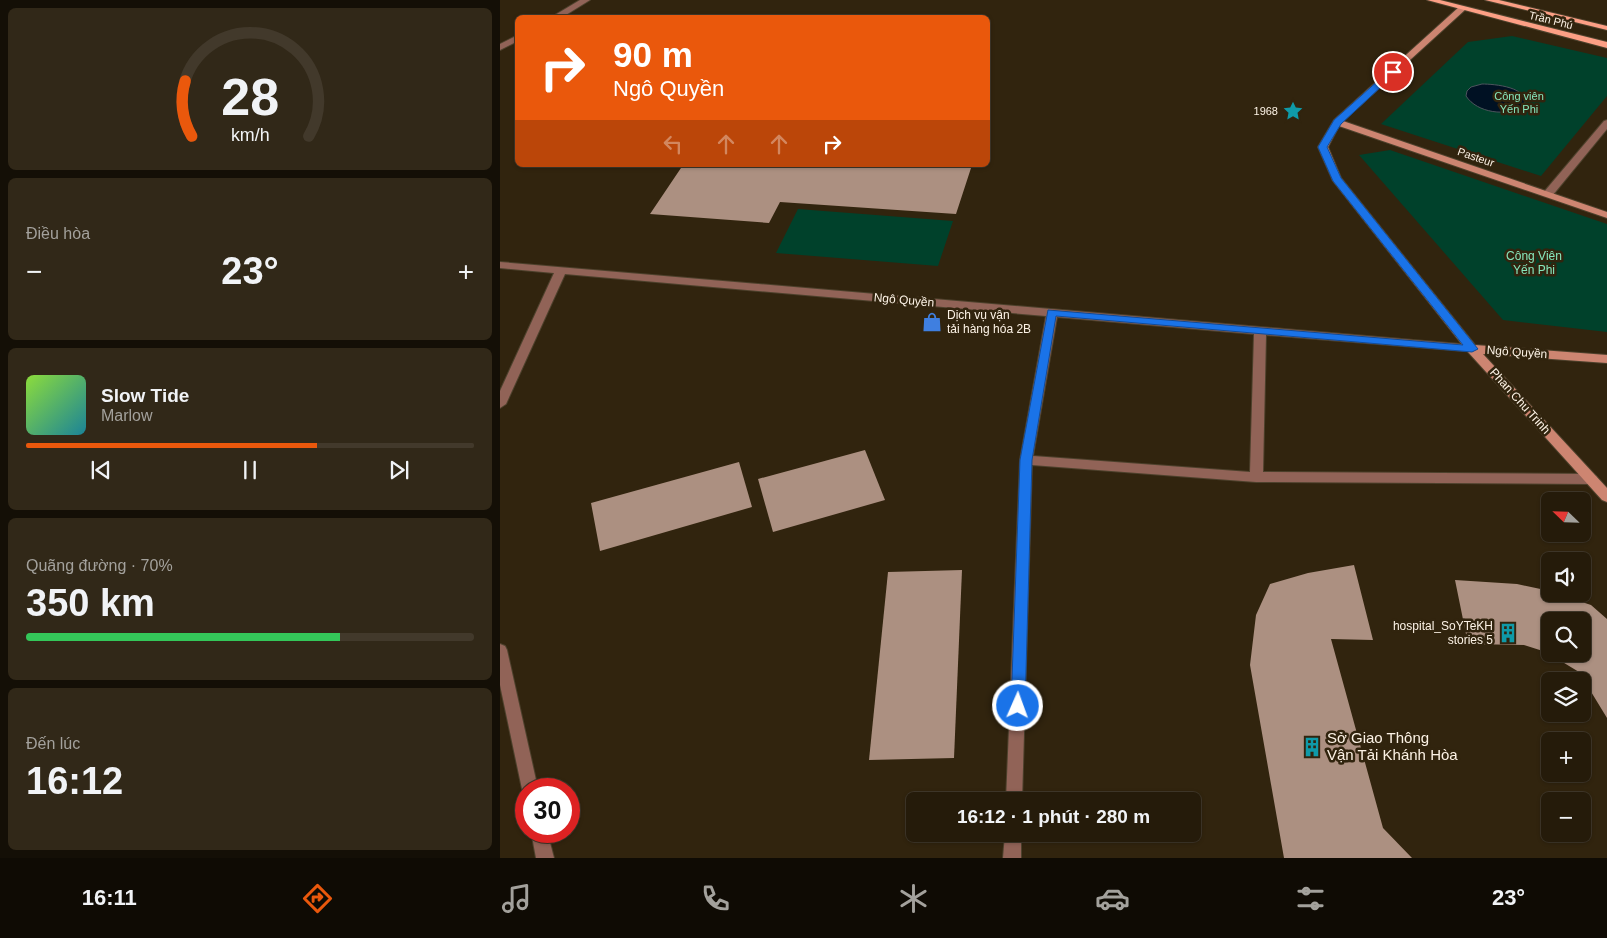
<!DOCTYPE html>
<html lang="vi">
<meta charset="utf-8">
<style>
body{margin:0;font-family:Arial,sans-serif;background:#312818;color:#f1f3f6;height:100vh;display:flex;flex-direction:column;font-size:19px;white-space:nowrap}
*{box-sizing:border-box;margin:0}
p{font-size:16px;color:#a3a19c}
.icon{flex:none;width:28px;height:28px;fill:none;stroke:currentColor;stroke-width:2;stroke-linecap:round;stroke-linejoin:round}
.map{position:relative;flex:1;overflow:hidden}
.details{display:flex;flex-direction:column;gap:8px;padding:8px;background:#140f06;width:500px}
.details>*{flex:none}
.hud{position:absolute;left:15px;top:15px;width:475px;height:152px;border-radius:8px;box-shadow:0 1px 4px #0004,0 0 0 1px #42392b;background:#ea580c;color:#fff;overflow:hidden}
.needle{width:32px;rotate:293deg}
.tools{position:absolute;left:1041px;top:492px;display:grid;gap:10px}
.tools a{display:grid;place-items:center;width:50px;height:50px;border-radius:8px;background:#251b0a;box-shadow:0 1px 4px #0004,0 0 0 1px #42392b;font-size:25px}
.speed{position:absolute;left:15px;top:778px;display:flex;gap:10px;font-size:25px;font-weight:700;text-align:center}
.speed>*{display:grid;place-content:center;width:65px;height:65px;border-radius:50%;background:#251b0a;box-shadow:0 1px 4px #0004,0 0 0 1px #42392b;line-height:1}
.speed .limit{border:8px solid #d22;background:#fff;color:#111}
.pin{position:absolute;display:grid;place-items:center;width:42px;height:42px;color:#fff;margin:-21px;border:2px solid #fff;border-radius:50%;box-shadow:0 1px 5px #0007}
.me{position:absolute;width:55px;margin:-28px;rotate:2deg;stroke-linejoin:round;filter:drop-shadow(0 0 4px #0008)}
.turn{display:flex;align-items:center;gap:18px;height:105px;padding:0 15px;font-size:22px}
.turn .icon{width:65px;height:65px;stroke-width:2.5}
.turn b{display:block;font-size:35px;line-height:42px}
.lanes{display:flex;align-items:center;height:48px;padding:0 15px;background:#0003;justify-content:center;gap:25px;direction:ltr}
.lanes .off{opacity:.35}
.big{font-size:38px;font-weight:700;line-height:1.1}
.details .widget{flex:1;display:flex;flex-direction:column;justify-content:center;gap:8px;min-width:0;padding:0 18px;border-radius:8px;background:#312818}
.details .dial{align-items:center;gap:0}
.dial svg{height:130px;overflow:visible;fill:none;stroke:#42392b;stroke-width:7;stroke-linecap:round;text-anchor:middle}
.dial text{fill:#f1f3f6;stroke:none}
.song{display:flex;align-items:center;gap:15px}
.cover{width:60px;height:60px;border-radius:8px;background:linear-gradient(135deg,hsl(90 70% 55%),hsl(190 70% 35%))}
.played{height:5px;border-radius:2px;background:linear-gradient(90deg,#ea580c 65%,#42392b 65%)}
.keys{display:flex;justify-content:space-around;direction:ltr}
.heat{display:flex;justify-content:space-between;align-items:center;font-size:28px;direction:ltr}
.charge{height:8px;border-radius:4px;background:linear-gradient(90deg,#34c759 70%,#42392b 0)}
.trip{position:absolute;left:406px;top:792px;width:295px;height:50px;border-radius:8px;background:#251b0a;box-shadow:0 1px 4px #0004,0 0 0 1px #42392b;font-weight:700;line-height:50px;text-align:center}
.menu{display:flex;height:80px;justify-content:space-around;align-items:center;background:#0f0b04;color:#a3a19c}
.menu .icon{width:35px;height:35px}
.menu .selected{color:#ea580c}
.menu b{font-size:22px;color:#f1f3f6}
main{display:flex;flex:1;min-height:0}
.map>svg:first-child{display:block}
</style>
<main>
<section class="details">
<div class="widget dial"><svg viewBox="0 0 100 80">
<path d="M14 69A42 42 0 1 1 86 69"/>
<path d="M14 69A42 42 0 0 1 10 35" stroke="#ea580c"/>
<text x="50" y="56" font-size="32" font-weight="700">28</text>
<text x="50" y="72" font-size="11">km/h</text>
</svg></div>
<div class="widget"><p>Điều hòa</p>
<div class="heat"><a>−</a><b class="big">23°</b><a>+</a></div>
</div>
<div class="widget">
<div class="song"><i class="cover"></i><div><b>Slow Tide</b><p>Marlow</p></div></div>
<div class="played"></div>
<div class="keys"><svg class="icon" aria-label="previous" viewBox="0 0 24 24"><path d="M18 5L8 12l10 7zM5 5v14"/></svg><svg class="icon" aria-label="pause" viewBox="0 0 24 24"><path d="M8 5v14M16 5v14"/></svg><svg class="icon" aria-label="next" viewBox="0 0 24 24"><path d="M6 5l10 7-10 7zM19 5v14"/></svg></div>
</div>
<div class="widget"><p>Quãng đường · 70%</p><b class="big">350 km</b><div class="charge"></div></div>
<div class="widget"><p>Đến lúc</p><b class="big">16:12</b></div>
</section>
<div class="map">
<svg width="1107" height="858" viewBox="0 0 1107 858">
<rect width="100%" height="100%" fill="#31240e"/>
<g fill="#00412b">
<polygon points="1012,36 1107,58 1107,96 1041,176 881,124 968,42"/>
<polygon points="890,150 1107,224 1107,332 1003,320 859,155"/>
<polygon points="298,209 453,221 438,266 276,253"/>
</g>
<path fill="#001123" stroke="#4c545d" d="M982,84C994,84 1031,87 1024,106C1007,117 977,113 966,96L967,91L971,87Z"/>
<g fill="#ac9081" fill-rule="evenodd">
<polygon points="183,165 472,165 456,214 280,202 269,223 150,214"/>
<polygon points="365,450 385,500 273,532 258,479"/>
<polygon points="239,462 252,507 100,551 91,503"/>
<polygon points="854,565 873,640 831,639 883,828 912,858 784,858 750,665 756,615 770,584 808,573"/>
<polygon points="462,570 454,758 369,760 388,572"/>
<path d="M955,580L1017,584L1050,591V594H1058L1091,605L1107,619V718L1079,672L1046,652L1024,645L968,644ZM1050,621H1082V654H1050Z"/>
</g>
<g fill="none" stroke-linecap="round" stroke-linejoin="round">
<defs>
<g id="street">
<polygon points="80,0 90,0 61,18 50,18"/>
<polygon points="18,35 18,41 0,50 0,44"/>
<polygon points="1107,120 1107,129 1052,196 1044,196 1044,192 1104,121"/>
<path d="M0,262L972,345L978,349L976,352L766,335L763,472L1091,474L1096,476L1098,479L1096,482L1091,484L756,482L532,465L522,801H506L520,460L546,316L65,274L6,404L0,408V391L54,273L0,268ZM557,317L754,334L750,472L533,456Z"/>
<polygon points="0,644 5,646 7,650 38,789 26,789 26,795 22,789 0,685"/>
<polygon points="31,831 47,831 54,858 36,858"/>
<polygon points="505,834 521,834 521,858 503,858"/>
</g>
<polygon id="secondary" points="959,7 966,9 843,121 1107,212 1107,218 839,126 828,147 841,178 975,345 1107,355 1107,363 983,354 1107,488 1107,502 1102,500 968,352 833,181 818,147 834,120"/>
<g id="primary">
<polygon points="927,0 940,0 1107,42 1107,48"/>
<polygon points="985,0 999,0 1107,26 1107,30"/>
</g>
</defs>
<use href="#street" stroke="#4d412c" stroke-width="2"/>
<use href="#secondary" stroke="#4d412c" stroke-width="2"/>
<use href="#primary" stroke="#4d412c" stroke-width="2"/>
<use href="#street" fill="#916357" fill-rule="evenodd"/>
<use href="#secondary" fill="#cd8571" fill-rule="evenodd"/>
<use href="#primary" fill="#fc9f85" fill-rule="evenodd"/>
</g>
<polygon fill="#1a73e8" stroke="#114b97" points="890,70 897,72 841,124 827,147 841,178 978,349 972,352 556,316 532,460 525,706 523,711 518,713 513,711 511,706 520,460 548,310 963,345 833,181 818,147 834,120"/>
<defs>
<symbol id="sight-bare" viewBox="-9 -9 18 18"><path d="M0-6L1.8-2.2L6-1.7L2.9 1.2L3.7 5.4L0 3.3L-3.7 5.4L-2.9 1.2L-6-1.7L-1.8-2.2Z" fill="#0f9aa8" stroke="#31240e" stroke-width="2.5" paint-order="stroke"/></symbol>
<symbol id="shop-bare" viewBox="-9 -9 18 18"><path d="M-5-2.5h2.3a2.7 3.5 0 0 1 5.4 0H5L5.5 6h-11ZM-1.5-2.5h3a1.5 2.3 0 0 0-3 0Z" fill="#3f7fe0" stroke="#31240e" stroke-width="2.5" paint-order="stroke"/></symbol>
<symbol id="building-bare" viewBox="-9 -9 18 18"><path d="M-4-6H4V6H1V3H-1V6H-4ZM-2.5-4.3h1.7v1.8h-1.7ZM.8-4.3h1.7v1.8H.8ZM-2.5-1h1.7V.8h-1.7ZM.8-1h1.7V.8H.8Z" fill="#0f9aa8" stroke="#31240e" stroke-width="2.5" paint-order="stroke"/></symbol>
</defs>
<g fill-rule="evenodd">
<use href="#sight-bare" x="779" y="97" width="28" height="28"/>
<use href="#shop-bare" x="418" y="308" width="28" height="28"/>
<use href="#building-bare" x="994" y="619" width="28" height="28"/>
<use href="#building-bare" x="798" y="733" width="28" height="28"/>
</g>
<g text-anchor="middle" stroke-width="5" stroke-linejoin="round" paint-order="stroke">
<g font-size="11" fill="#fcf2e5" stroke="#31240e">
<text transform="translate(1051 20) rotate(14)" y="4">Trần Phú</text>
<text transform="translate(976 157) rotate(19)" y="4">Pasteur</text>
</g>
<g font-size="11" fill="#86e5bb" stroke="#31240e">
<text x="1019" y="100">Công viên<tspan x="1019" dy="13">Yến Phi</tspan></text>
</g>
<g font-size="11" fill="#fcf2e5" stroke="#31240e" text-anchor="end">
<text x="778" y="115">1968</text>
</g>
<g font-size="12" fill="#86e5bb" stroke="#31240e">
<text x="1034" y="260">Công Viên<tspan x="1034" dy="14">Yến Phi</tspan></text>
</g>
<g font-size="12" fill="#fcf2e5" stroke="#31240e">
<text transform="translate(404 300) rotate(5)" y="4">Ngô Quyền</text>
<text transform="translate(1017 352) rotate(4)" y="4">Ngô Quyền</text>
<text transform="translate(1020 401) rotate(48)" y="4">Phan Chu Trinh</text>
</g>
<g font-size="12" fill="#fcf2e5" stroke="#31240e" text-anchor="start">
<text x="447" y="319">Dịch vụ vận<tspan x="447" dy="14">tải hàng hóa 2B</tspan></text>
<text x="993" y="630" text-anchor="end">hospital_SoYTeKH<tspan x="993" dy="14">stories 5</tspan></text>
</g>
<g font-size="15" fill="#fcf2e5" stroke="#31240e" text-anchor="start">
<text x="827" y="743">Sở Giao Thông<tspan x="827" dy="17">Vận Tải Khánh Hòa</tspan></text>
</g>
</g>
</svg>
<div class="tools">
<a><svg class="needle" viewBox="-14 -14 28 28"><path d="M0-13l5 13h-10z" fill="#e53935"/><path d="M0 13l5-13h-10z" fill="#a3a19c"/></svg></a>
<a><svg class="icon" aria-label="sound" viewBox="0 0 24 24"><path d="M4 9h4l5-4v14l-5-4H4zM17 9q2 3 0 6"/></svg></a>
<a><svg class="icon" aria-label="search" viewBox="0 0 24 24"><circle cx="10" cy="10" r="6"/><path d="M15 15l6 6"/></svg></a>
<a><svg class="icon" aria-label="layers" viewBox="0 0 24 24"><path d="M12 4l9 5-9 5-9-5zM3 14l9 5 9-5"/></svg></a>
<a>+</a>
<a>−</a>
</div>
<div class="speed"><div class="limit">30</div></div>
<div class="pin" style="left:893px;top:72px;background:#d93025"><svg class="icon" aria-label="arrive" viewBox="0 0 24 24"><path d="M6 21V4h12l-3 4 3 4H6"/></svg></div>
<svg class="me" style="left:518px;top:706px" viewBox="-20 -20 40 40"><circle r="17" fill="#1a73e8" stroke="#fff" stroke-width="3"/><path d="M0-11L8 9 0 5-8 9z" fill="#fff"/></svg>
<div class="trip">16:12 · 1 phút · 280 m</div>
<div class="hud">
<div class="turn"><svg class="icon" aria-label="right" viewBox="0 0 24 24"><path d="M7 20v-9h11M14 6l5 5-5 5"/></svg><div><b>90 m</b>Ngô Quyền</div></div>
<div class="lanes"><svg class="icon off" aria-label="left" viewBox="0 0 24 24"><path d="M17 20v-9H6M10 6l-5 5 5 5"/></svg><svg class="icon off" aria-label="ahead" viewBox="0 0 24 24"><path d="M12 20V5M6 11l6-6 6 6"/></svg><svg class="icon off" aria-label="ahead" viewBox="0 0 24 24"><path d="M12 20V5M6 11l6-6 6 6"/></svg><svg class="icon" aria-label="right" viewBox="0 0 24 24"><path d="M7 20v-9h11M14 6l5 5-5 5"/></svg></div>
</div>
</div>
</main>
<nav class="menu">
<b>16:11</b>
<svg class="icon selected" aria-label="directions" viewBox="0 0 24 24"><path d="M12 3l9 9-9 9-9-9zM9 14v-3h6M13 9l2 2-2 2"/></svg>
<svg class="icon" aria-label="music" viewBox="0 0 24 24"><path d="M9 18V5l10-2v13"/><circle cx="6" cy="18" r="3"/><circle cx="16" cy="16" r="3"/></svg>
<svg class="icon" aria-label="phone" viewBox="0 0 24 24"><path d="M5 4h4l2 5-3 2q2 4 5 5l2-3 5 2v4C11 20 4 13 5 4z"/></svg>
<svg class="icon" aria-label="climate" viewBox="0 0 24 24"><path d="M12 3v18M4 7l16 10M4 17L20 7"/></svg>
<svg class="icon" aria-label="car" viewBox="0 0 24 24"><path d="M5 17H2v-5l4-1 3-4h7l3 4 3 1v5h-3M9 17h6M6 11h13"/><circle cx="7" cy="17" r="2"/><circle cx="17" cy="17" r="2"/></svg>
<svg class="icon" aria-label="filters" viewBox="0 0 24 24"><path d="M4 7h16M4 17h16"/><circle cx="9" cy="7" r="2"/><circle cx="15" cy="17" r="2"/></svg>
<b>23°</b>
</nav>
